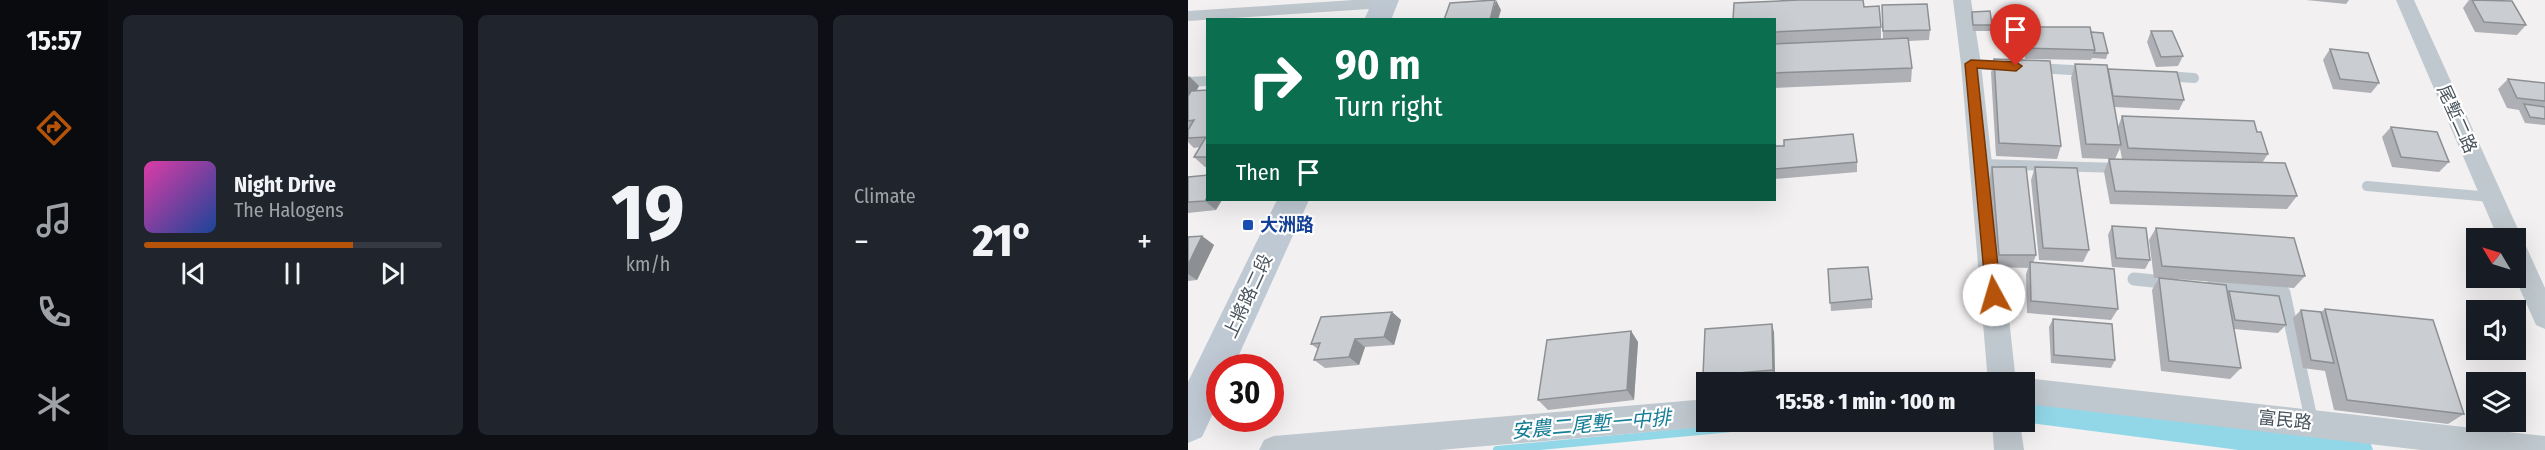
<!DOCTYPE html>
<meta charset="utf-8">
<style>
body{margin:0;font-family:"Fira Sans Condensed","Noto Sans TC",sans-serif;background:#20242c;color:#f1f3f6;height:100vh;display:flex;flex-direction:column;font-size:22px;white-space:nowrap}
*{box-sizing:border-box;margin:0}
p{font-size:20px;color:#9ea1a6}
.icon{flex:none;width:33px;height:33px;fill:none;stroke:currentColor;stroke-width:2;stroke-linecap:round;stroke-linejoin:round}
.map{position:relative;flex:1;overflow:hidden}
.drawer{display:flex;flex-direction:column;gap:15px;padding:15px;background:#0d0f14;width:1080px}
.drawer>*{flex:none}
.banner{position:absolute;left:18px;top:18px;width:570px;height:183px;border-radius:0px;box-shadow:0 6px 24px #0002;background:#0b6e4f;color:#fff;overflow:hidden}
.needle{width:39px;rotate:308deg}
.tools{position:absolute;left:1278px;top:228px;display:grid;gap:12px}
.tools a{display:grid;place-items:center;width:60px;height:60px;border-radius:0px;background:#171b24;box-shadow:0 6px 24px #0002;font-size:30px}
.speed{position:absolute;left:18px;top:354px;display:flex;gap:12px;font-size:30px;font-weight:700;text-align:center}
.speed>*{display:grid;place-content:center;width:78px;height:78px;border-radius:50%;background:#171b24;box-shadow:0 6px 24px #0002;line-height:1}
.speed .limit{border:9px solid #d22;background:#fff;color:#111}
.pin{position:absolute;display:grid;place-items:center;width:51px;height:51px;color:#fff;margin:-62px -26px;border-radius:50% 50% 50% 0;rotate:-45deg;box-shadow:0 0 6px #0007}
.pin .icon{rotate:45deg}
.me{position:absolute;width:66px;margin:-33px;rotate:354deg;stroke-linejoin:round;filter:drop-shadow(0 0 4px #0008)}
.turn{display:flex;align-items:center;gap:21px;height:126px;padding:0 30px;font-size:27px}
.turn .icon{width:78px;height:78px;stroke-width:2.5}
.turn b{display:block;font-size:42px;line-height:51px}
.then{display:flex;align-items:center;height:57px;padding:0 30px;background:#0003;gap:12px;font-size:22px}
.big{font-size:45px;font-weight:800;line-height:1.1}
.drawer .widget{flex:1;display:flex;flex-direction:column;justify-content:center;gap:9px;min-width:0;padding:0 21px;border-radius:9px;background:#20242c}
.drawer .dial{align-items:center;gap:0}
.dial b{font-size:78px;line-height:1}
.song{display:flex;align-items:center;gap:18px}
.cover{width:72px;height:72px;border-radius:9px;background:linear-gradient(135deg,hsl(320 70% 55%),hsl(220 70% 35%))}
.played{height:6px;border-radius:3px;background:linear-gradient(90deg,#b45309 70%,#363941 70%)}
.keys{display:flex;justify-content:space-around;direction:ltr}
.heat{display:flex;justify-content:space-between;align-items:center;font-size:33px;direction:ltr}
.drawer .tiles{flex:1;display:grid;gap:15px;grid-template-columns:repeat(3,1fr)}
.trip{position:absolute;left:508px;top:372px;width:339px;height:60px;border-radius:0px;background:#171b24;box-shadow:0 6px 24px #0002;font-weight:800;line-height:60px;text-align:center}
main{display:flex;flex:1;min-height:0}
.dock{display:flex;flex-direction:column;width:108px;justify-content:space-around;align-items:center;background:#090b0e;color:#9ea1a6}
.dock .icon{width:42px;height:42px}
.dock .current{color:#b45309}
.dock b{font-size:27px;color:#f1f3f6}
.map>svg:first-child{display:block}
</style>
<main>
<nav class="dock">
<b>15:57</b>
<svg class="icon current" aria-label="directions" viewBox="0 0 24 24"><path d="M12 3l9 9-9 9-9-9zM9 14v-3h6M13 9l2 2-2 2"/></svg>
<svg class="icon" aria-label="music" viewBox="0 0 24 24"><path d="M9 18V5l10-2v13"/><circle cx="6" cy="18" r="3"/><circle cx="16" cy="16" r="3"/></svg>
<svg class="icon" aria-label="phone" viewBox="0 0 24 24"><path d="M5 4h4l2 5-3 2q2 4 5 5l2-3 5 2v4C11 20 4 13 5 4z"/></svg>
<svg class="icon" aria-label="climate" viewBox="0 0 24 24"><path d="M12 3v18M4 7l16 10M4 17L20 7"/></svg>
</nav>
<section class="drawer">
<div class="tiles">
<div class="widget">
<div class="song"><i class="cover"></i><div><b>Night Drive</b><p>The Halogens</p></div></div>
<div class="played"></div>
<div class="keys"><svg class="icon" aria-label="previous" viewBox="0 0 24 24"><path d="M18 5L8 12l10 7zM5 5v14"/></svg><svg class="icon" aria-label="pause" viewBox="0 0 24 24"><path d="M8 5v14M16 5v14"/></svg><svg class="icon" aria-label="next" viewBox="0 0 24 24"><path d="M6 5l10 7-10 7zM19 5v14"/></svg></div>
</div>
<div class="widget dial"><b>19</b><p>km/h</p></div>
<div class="widget"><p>Climate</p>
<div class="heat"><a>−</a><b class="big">21°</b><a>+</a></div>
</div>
</div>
</section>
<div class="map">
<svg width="1357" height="450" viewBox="0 0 1357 450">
<rect width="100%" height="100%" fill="#f2f0f0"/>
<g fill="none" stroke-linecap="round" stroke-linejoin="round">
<g stroke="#92d7e7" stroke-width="8">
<polyline points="837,409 843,409"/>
<polyline points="309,450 608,422"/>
</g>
<polygon fill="#92d7e7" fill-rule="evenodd" points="843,395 1170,435 1181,439 1185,450 1051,450 843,423 837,421 837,397"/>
<g stroke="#bfc8ce" stroke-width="10">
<polyline points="0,16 196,3"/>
<polyline points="783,64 821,66"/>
<polyline points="847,68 902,71"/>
<polyline points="976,76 1006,78"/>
<polyline points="0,82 20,81"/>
<polyline points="793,164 932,168"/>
<polyline points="1179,186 1303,197"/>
</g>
<g stroke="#bfc8ce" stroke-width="13">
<polyline points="946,279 985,283"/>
<polyline points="1023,287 1096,293 1124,423"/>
</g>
<g fill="#bfc8ce" fill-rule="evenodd">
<polygon points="765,0 783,0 793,64 828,382 837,378 1357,436 1357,450 1233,450 837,404 837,382 800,382 773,64"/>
<polygon points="1208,0 1226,0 1334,238 1332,242 1337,244 1357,288 1357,329 1348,325 1327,278 1328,238 1310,238"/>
<polygon points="519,399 519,422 529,422 519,427 251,450 71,450 76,440 86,436"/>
<polygon points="804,422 832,422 836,450 806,450"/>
</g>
<g fill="#bfc9d3" fill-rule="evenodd">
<polygon points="185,0 211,0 203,20 176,20"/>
<polygon points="89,200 121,200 45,368 32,368 32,398 14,437 0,443 0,382"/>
</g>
</g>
<g fill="#aeb0b5" fill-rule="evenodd">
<polygon points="1118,0 1161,0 1158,4"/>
<polygon points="1281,0 1312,0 1338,25 1329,35 1287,32 1275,8"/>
<polygon points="694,5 742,30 741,40 720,41 724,68 723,82 586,88 586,20 676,7 693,27 693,39 695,39"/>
<polygon points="784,12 804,25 803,31 785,31 783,17"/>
<polygon points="836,27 903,32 920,53 918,59 904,58 903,60 837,59 834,37"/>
<polygon points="963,31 995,56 990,66 968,67 959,42"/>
<polygon points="1142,49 1191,83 1183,93 1145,89 1135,60"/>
<polygon points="806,59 873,146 869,159 808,156 803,73"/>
<path d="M887,64L920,69L996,100L991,110L926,107L930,127L934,116L1069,132L1080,154L1074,163L1109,196L1099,209L922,204L916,172L921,159L894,158L883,78ZM932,148L934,159H927Z"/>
<polygon points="0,76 11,86 9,90 20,90 20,167 17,167 6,157 12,147 6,148 0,142"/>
<polygon points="1320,79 1357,83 1357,125 1337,123 1331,110 1319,108 1310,89"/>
<polygon points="1203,127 1261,162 1251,172 1204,167 1194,137"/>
<polygon points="586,146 669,162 669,172 587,179"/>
<polygon points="804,167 848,255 845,263 930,309 923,320 839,313 838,274 840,268 808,267 801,180"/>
<polygon points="847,167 901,250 895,262 851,260 843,180"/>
<polygon points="0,177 28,210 0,213"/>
<polygon points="924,226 962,260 957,269 924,267 920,235"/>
<polygon points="968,228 1117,276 1106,288 975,278 1040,293 1041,291 1098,325 1090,333 1046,329 1053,368 1042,379 973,371 964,290 971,278 966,278 961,240"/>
<polygon points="14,236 26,245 9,280 0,281 0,237"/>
<polygon points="640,269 684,299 684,308 643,311"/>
<polygon points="1137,309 1276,414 1260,424 1146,410 1137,371 1115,368 1105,318 1113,310 1133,312"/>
<polygon points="204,312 213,320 206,345 177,347 171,365 137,368 126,360 130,349 123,344"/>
<polygon points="865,319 927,360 923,368 863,363 861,327"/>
<polygon points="443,331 450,342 446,400 360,410 350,400"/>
<polygon points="586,332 587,378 518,383 515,376"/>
</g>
<g fill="#8d9093">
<polygon points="308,0 313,10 310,20 302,20"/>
<polygon points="1,76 11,86 0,104 0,78"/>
<polygon points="20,196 20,200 34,200 28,210 17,201"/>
<polygon points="14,236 26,245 9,280 0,274 0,265"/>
<polygon points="204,312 213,320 206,345 196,337"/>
<polygon points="584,324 586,332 587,378 585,370"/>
<polygon points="443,331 450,342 446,400 439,390"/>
<polygon points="167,339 177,347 171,365 161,357"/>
</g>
<g fill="#cacdd2" stroke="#8d9093" stroke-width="1.5">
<polygon points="307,0 302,20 256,20 262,3"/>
<polygon points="611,0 675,0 676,7 691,6 693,27 586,32 586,20 545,20 546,3"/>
<polygon points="1284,0 1324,1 1338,25 1296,22"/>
<polygon points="739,4 742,30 695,31 694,5"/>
<polygon points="802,11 804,25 785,25 784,12"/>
<polygon points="836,27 902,27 907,50 839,48"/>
<polygon points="963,31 984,31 995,56 973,57"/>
<polygon points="903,32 915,33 920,53 906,53 907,50"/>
<polygon points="720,38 724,68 586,73 586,44"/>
<polygon points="1142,49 1180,53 1191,83 1152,79"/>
<polygon points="806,59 862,61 873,146 811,143"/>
<polygon points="887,64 919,65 933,145 898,144"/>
<polygon points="920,69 989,72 996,100 925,96"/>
<polygon points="1320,79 1357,83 1357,101 1329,98"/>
<polygon points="20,90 20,157 6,157 18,137 0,138 0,130 6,120 0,121 0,96 3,91"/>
<polygon points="1336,104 1357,107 1357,119 1342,117"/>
<polygon points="934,116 1066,121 1069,132 1073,132 1080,154 940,148"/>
<polygon points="1203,127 1249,132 1261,162 1213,157"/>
<polygon points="665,134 669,162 586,169 586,146 596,146 596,140"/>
<polygon points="921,159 1097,163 1109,196 927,191"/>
<polygon points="804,167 838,167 848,255 811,255"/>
<polygon points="847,167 889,168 901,250 855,248"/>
<polygon points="20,175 20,196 17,201 0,202 0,177"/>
<polygon points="924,226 958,228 962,260 928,258"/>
<polygon points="968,228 1106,238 1117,276 974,266"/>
<polygon points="14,236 0,265 0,237"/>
<polygon points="842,262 926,269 930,309 843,301"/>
<polygon points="680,267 684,299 642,303 640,269"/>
<polygon points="971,278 1038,285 1053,368 981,361"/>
<polygon points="1041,291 1091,296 1098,325 1047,320"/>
<polygon points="1137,309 1245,320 1276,414 1159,400"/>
<polygon points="1113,310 1133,312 1146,363 1123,360"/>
<polygon points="204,312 196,337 167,339 161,357 126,360 132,343 123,344 133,317"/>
<polygon points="865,319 924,324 927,360 866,355"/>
<polygon points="584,324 585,370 515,376 517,329"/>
<polygon points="443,331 439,390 350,400 359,340"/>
</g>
<polygon fill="#b45309" stroke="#753606" stroke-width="1.5" points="783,60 828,62 834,66 828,71 789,68 813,295 811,300 806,302 800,300 798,295 777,64"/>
<rect fill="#1a4fb4" stroke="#fff" stroke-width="2" x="54" y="219" width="12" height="12" rx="3"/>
<g text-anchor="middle" stroke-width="4.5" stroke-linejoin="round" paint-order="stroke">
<g font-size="18" fill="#49545d" stroke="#fff">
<text transform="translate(1269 119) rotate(66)" y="6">尾塹二路</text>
<text transform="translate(60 296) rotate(-65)" y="6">上將路二段</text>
<text transform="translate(1097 420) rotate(6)" y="6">富民路</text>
</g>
<g font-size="18" font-weight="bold" fill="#164399" stroke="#fff" text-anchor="start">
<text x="72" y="231">大洲路</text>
</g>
<g font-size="20" font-style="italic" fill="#157d95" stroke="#fff">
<text transform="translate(403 424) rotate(-5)" y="7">安農二尾塹一中排</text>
</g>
</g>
</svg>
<div class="tools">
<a><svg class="needle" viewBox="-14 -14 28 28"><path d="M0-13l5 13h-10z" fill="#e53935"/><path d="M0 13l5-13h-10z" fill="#9ea1a6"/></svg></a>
<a><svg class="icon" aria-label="sound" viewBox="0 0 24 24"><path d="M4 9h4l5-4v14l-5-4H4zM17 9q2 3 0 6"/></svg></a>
<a><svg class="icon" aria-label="layers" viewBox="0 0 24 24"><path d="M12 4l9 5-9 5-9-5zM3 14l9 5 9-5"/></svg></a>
</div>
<div class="speed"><div class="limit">30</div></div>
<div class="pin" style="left:828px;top:66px;background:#d93025"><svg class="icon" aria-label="arrive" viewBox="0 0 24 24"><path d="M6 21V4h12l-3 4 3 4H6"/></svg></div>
<svg class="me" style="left:806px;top:295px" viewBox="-20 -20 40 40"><circle r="19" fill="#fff"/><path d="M0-13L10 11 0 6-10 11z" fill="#b45309"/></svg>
<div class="trip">15:58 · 1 min · 100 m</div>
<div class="banner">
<div class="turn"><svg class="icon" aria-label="right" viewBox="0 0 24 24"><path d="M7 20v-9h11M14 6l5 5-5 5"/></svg><div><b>90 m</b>Turn right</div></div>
<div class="then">Then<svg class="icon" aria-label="arrive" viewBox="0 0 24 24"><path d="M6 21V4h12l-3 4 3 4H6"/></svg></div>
</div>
</div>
</main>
